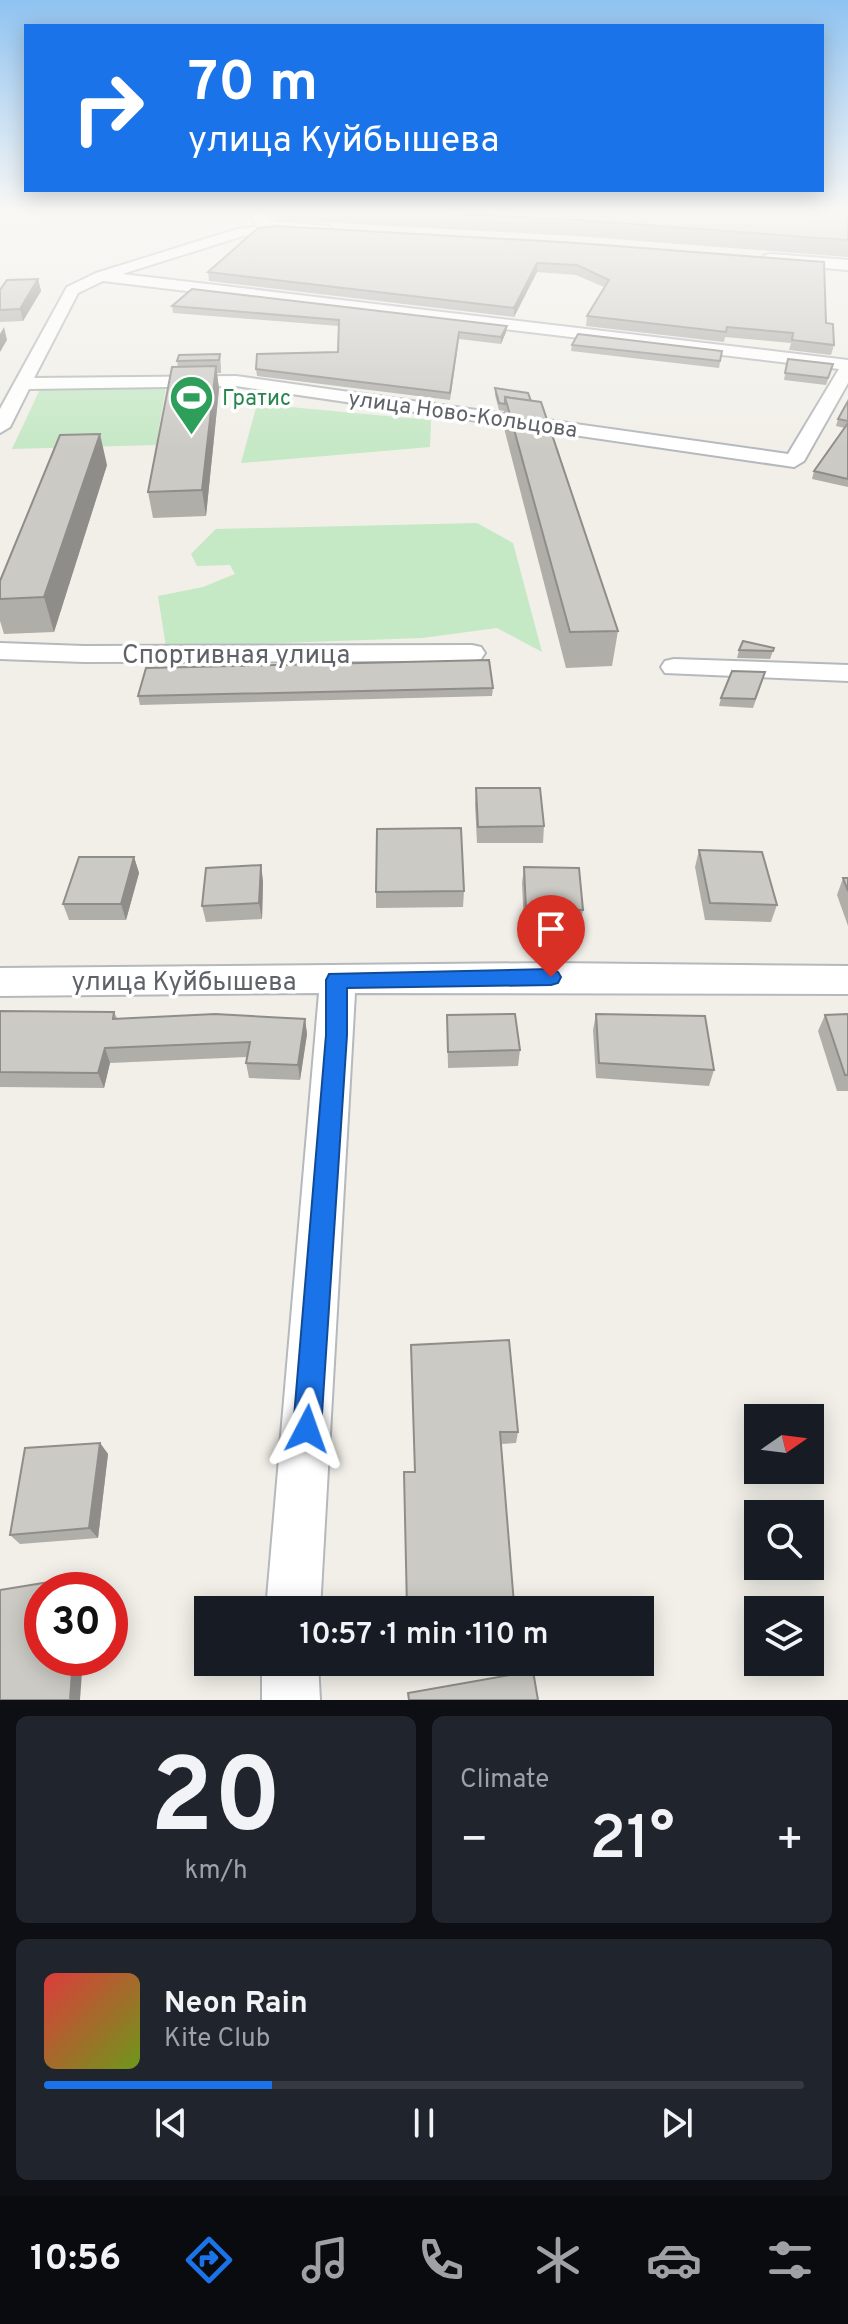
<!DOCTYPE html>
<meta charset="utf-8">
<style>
body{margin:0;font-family:Overpass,sans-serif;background:#20242c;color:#f1f3f6;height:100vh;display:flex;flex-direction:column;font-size:30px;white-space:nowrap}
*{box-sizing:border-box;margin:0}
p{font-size:26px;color:#9ea1a6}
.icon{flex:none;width:44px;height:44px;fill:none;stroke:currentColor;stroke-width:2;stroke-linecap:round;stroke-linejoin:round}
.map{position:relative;height:1700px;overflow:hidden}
.sheet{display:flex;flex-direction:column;gap:16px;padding:16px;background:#0d0f14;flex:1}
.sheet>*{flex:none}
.hud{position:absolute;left:24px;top:24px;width:800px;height:168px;border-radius:0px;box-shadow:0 4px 20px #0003;background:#1a73e8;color:#fff;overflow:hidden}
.needle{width:52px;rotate:76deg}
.controls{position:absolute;left:744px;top:1404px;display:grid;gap:16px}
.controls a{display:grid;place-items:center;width:80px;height:80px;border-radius:0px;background:#171b24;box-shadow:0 4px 20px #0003;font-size:40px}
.speed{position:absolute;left:24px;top:1572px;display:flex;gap:16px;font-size:40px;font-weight:700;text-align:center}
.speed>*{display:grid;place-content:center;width:104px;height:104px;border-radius:50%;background:#171b24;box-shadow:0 4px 20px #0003;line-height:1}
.speed .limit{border:12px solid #d22;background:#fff;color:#111}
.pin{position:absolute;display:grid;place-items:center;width:68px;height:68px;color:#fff;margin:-82px -34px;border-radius:50% 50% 50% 0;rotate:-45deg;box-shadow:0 0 8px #0007}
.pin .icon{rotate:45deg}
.me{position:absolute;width:88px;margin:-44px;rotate:4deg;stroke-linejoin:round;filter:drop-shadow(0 0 6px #0008)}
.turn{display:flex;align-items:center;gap:28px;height:168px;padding:0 32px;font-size:36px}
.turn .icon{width:104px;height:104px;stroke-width:2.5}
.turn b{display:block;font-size:56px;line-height:68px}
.big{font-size:60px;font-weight:600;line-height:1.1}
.sheet .widget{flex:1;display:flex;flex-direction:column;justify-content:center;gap:12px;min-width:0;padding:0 28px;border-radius:12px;background:#20242c}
.sheet .dial{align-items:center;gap:0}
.dial b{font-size:104px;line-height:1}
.song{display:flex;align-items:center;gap:24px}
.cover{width:96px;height:96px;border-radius:12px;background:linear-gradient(135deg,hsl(0 70% 55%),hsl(80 70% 35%))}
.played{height:8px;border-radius:4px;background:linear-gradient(90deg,#1a73e8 30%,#363941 30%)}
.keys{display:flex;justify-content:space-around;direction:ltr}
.heat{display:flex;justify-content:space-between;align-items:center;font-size:44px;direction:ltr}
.sheet .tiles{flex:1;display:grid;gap:16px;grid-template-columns:1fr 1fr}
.widget:last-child{grid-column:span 2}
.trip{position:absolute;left:194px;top:1596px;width:460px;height:80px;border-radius:0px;background:#171b24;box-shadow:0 4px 20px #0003;font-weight:600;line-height:80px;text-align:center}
.menu{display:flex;height:128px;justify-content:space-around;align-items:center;background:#090b0e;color:#9ea1a6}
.menu .icon{width:56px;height:56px}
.menu .selected{color:#1a73e8}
.menu b{font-size:36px;color:#f1f3f6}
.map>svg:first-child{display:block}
</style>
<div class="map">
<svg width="848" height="1700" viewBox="0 0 848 1700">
<rect width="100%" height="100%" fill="#f1efe8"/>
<g fill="#c5e8c5">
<polygon points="166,387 156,445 12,449 40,389"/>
<polygon points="257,404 431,420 430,447 241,463"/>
<polygon points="477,523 513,543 542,652 497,628 422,638 166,647 158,596 203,587 235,574 230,565 197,566 191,554 216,529"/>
</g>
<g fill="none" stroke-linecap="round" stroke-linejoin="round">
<defs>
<g id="minor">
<path d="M281,224L288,228L286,231L243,236L122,274L848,360V383L804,461L794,467L236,386L29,389L10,427L0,433V409L67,287L96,273L237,229ZM103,281L839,369L788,454L236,376L34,378L78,293Z"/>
<polygon points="0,643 84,646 472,645 481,647 485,653 481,659 472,661 84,662 0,659"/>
<polygon points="674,659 848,665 848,681 665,673 661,667 665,661"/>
<polygon points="551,963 848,966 848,994 355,993 320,1610 266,1610 319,993 0,996 0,968"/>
<polygon points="262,1662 318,1662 320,1700 262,1700"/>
</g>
<g id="tertiary">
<polygon points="250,211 266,211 270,221 328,226 336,231 328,236 264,230 258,228"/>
<polygon points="771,254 848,260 848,270 765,263 762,259 765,255"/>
</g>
</defs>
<use href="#minor" stroke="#b5b8bc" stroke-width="4"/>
<use href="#tertiary" stroke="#b5b8bc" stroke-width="4"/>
<use href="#minor" fill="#fff" fill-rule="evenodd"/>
<use href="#tertiary" fill="#fff" fill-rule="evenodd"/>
</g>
<g fill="#afaea9">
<polygon points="272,211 848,211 848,257 576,236 281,220 277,219"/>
<polygon points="577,243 826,323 834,345 831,355 789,350 791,343 725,337 724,342 586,326 587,316 604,287 576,275 537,272 514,317 209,281 208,272"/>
<polygon points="38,279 41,291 23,321 0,322 0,290"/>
<polygon points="172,306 506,332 501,344 459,339 450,400 257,376 256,369 338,352 339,326 173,313"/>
<polygon points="572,345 722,351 719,368 571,351"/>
<polygon points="220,354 221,367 221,373 217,373 219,389 206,516 153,518 148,492 178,367 177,361"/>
<polygon points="788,359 831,371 826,385 784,380"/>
<polygon points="495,388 528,393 618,631 612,666 566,668 504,428 504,411 499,410 495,395"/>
<polygon points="848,401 848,487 812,479 814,471 845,428 836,426 838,419"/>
<polygon points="107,465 54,632 4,634 0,621 0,581"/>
<polygon points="774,648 770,659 737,658 739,650"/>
<polygon points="763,680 753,708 719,706 721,698"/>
<polygon points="493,688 492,696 140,705 138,696"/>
<polygon points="476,788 544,826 543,843 477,843 475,804"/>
<polygon points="699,850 777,905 771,922 705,920 695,867"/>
<polygon points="134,857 139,873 126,920 69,920 63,904"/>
<polygon points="261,865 263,882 262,919 206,922 202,906"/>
<polygon points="524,867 583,910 580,926 524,925 522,883"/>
<polygon points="843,878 848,878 848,926 837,895"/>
<polygon points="464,891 463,907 376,908 376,892"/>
<polygon points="0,1011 114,1012 117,1018 305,1019 307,1034 300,1080 249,1078 246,1063 247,1057 110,1063 104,1088 0,1087"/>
<polygon points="596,1014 714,1070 709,1086 596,1078 593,1030"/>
<polygon points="848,1014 848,1091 837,1091 818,1031 825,1015"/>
<polygon points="447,1015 520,1050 518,1066 448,1068"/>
<polygon points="411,1345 518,1432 516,1443 501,1444 514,1604 512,1610 407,1610 404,1472 415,1472"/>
<polygon points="100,1443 108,1454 98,1538 20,1544 10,1535"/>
</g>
<g fill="#8f8d8a">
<polygon points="537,263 537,272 514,317 514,308"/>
<polygon points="38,279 41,291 23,321 20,309"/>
<polygon points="507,326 506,332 501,344 501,337"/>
<polygon points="4,327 7,340 0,352 0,334"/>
<polygon points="216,366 219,389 206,516 202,490"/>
<polygon points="100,434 107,465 54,632 44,597"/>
<polygon points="134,857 139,873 126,920 121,904"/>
<polygon points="261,865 263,882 262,919 259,903"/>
<polygon points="305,1019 307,1034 300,1080 298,1065"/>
<polygon points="105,1048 110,1063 104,1088 98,1073"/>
<polygon points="100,1443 108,1454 98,1538 89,1528"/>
<polygon points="80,1577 89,1586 89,1590 79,1590"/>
<polygon points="73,1658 83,1658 80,1700 70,1700"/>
</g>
<g fill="#cccac5" stroke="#8f8d8a" stroke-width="2">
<polygon points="407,211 848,211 848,240 578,220"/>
<polygon points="276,226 577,243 824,262 826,323 833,324 834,345 792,340 793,333 727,327 726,332 587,316 609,280 577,265 537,263 514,308 208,272 258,228"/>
<polygon points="38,279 20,309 0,310 0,290 7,280"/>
<polygon points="192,289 507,326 501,337 459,332 450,393 256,369 257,354 338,352 339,320 172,306"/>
<polygon points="578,334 722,351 720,361 572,345"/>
<polygon points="220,354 219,360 177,361 179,355"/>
<polygon points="788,359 833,364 828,378 785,373"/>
<polygon points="216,366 202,490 148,492 172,367"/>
<polygon points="495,388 528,393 531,401 505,397 505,404 499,403"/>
<polygon points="505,397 541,402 618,631 570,632"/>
<polygon points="848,401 848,421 838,419"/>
<polygon points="848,423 848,479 814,471"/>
<polygon points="100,434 44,597 0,599 0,581 60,435"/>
<polygon points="743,641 774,648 773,651 739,650"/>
<polygon points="489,660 493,688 138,696 146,668"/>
<polygon points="732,671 765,672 755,699 721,698"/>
<polygon points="476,788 540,788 544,826 478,827"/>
<polygon points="461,828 464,891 376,892 377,829"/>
<polygon points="699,850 762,852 777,905 710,903"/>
<polygon points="79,857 134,857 121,904 63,904"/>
<polygon points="261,865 259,903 202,906 206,868"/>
<polygon points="524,867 579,868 583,910 526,909"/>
<polygon points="843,878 848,878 848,891"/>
<polygon points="0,1011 114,1012 113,1019 215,1014 305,1019 298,1065 246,1063 250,1042 105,1048 98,1073 0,1072"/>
<polygon points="515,1014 520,1050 448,1052 447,1015"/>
<polygon points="596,1014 705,1016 714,1070 599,1063"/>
<polygon points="848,1014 848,1075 845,1075 825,1015"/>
<polygon points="509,1340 518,1432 500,1432 514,1604 407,1609 404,1472 415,1472 411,1345"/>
<polygon points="100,1443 89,1528 10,1535 25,1448"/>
<polygon points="80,1577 79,1590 42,1590 42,1658 73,1658 70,1700 0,1700 0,1590"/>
<polygon points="533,1671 538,1700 409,1700 408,1693"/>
</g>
<linearGradient id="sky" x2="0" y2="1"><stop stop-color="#8fc3f1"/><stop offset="0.47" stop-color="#f9f8f5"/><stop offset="1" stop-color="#f9f8f5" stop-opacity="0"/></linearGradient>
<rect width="848" height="449" fill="url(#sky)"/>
<polygon fill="#1a73e8" stroke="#114b97" stroke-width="2" points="551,969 558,972 561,977 558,983 551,985 347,988 347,1035 321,1429 317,1439 307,1443 297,1439 293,1429 326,1035 326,980 329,974"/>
<defs>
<symbol id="stadium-pin" viewBox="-11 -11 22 30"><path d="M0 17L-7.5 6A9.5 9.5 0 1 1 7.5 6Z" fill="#2e9e5b" stroke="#fff"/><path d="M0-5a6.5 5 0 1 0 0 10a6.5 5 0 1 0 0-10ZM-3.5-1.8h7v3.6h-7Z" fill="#fff"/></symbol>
</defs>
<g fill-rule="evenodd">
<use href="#stadium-pin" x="166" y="372" width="51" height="69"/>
</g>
<g text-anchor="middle" stroke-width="7" stroke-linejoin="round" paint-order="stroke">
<g font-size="22" fill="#27864d" stroke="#fff" text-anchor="start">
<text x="222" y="405">Гратис</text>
</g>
<g font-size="22" fill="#5f6368" stroke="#fff">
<text transform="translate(463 413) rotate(8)" y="8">улица Ново-Кольцова</text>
</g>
<g font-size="26" fill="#5f6368" stroke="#fff">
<text x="236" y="663">Спортивная улица</text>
<text x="184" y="990">улица Куйбышева</text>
</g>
</g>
</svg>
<div class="controls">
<a><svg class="needle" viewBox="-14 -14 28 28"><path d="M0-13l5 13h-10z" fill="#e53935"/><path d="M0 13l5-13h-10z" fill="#9ea1a6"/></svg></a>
<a><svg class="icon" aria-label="search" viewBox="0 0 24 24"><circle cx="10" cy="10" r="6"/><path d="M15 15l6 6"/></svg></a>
<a><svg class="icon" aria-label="layers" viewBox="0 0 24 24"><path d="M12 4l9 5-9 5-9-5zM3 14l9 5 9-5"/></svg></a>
</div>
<div class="speed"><div class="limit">30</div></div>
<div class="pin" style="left:551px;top:977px;background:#d93025"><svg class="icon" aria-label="arrive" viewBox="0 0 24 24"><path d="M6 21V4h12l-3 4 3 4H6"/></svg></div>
<svg class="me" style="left:307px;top:1429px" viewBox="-20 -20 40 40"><path d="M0-17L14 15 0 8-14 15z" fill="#1a73e8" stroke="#fff" stroke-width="4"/></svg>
<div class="trip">10:57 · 1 min · 110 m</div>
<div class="hud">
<div class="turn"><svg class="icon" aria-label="right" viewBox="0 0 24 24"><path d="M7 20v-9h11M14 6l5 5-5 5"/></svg><div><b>70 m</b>улица Куйбышева</div></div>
</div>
</div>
<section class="sheet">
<div class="tiles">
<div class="widget dial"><b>20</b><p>km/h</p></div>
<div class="widget"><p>Climate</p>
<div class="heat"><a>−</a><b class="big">21°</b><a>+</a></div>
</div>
<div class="widget">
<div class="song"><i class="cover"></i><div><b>Neon Rain</b><p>Kite Club</p></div></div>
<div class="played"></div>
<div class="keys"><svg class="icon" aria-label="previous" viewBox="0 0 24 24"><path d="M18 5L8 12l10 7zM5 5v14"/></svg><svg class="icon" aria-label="pause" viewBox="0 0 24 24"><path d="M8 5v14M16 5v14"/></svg><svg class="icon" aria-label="next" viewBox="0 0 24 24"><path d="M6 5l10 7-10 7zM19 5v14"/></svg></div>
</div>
</div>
</section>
<nav class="menu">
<b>10:56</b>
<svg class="icon selected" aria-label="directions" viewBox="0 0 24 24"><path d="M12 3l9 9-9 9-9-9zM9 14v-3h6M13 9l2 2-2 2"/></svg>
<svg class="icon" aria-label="music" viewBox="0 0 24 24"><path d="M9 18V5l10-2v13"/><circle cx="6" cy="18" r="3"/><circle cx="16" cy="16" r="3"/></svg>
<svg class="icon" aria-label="phone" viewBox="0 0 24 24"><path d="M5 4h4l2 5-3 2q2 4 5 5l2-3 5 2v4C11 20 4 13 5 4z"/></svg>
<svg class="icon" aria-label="climate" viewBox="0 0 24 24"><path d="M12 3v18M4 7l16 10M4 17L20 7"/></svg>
<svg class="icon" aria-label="car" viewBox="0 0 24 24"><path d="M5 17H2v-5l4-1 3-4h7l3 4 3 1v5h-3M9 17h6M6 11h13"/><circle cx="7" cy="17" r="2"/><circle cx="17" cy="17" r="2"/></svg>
<svg class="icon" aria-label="filters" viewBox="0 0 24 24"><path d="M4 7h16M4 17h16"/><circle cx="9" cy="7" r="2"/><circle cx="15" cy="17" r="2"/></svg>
</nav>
